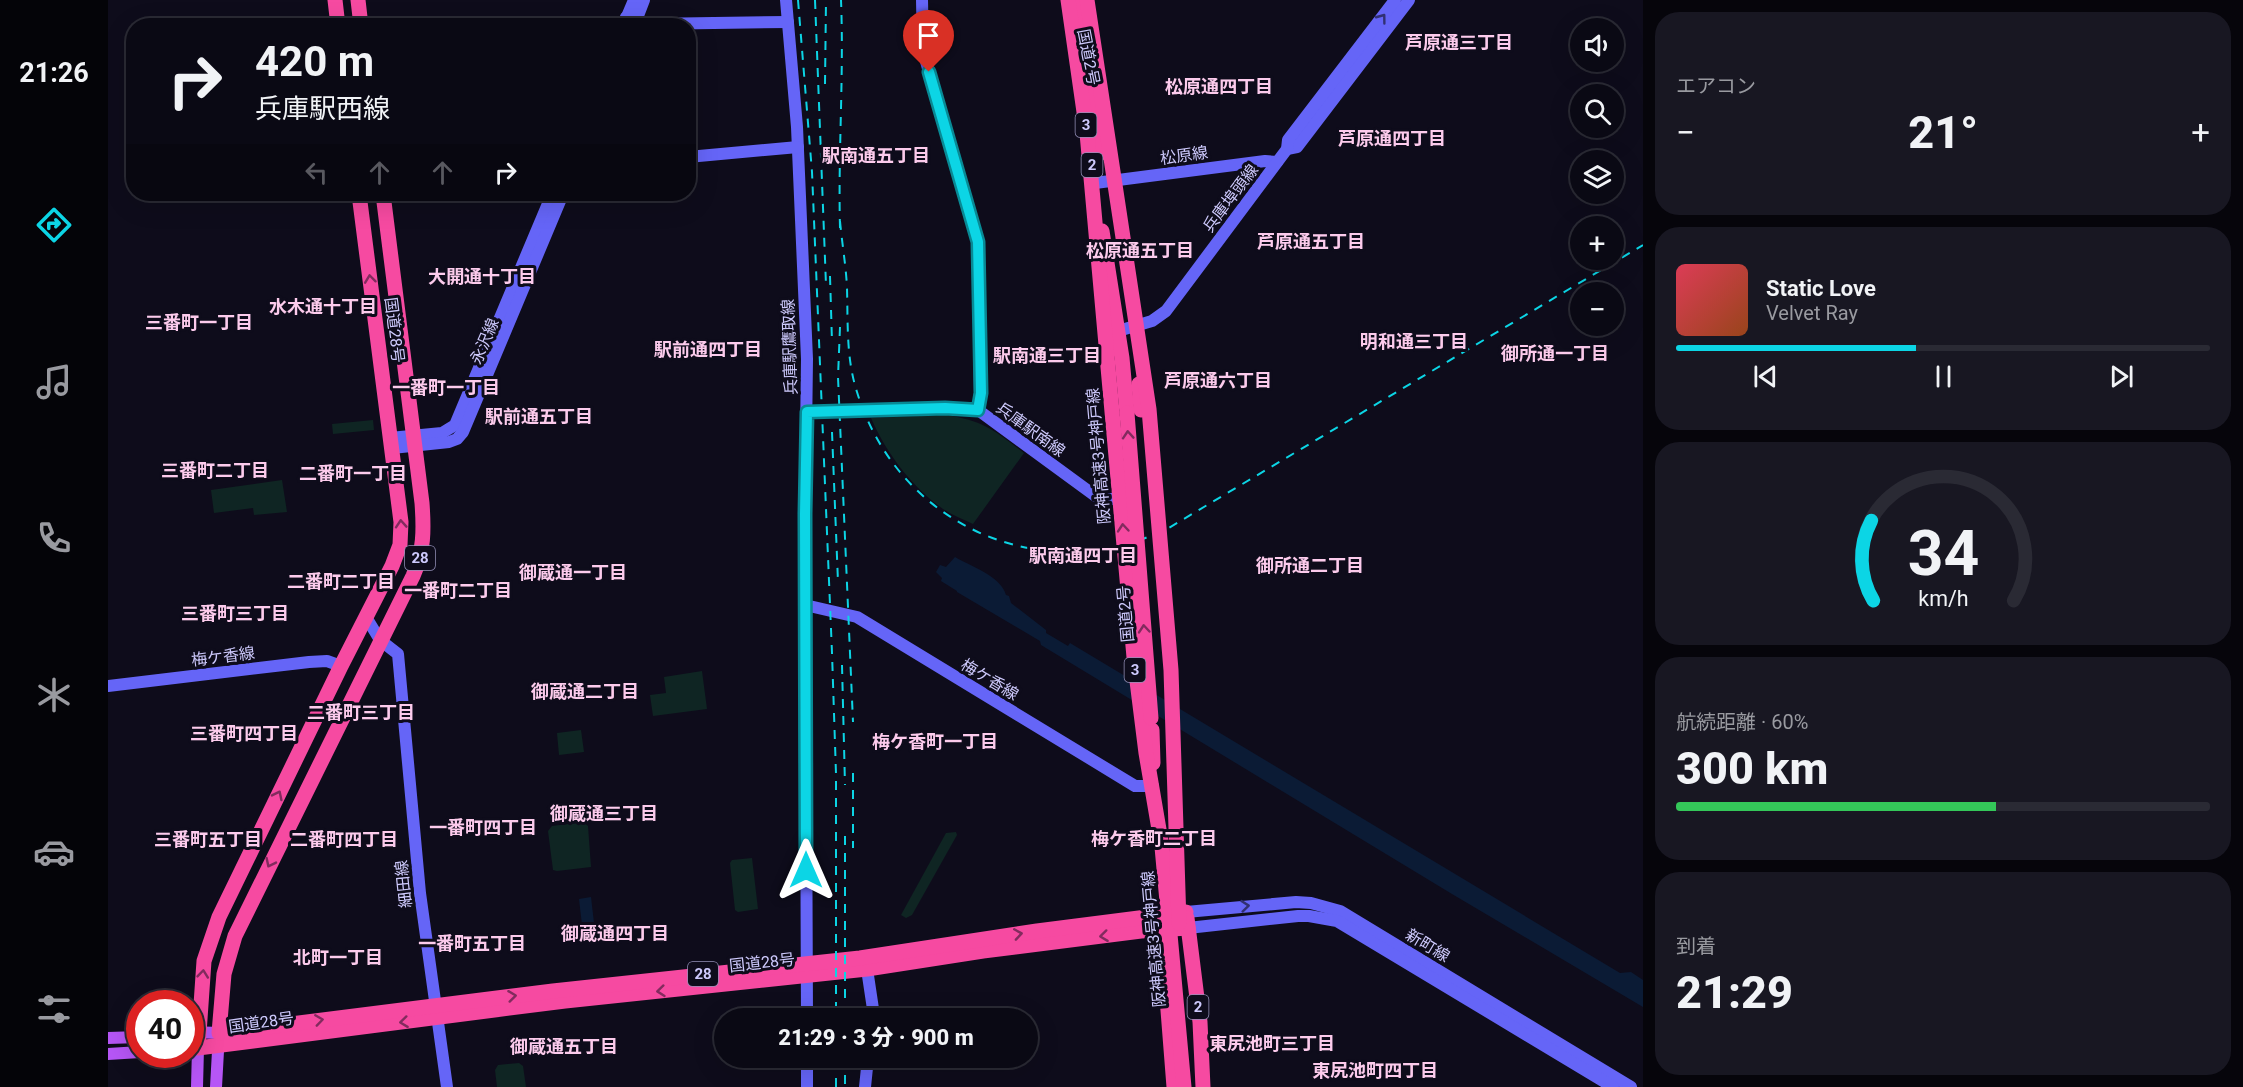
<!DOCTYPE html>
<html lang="ja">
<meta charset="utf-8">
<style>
body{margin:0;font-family:Roboto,"Noto Sans JP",sans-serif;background:#181722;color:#f1f3f6;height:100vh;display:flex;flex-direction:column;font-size:22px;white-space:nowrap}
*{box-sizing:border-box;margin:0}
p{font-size:20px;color:#999aa0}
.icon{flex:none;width:33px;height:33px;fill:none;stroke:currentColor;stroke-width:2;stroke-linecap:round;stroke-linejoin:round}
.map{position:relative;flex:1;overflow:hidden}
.details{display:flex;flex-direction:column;gap:12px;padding:12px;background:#06050b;width:600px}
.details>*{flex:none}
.guide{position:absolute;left:18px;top:18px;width:570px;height:183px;border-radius:24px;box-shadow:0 6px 24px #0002,0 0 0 2px #2a2a34;background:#0a0914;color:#f1f3f6;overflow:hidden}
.buttons{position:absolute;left:1462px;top:18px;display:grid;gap:12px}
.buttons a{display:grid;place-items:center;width:54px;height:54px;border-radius:50%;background:#0a0914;box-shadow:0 6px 24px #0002,0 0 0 2px #2a2a34;font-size:30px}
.speed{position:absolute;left:18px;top:990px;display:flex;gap:12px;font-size:30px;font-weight:700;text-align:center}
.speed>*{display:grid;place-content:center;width:78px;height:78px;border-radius:50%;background:#0a0914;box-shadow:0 6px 24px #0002,0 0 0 2px #2a2a34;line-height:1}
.speed .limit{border:9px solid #d22;background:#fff;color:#111}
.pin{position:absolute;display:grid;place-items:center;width:51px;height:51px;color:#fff;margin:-62px -26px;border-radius:50% 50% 50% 0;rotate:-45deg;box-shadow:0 0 6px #0007}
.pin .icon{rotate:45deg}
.me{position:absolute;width:66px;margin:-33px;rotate:0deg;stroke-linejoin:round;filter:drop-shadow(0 0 4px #0008)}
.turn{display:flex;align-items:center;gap:21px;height:126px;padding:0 30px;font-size:27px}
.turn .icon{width:78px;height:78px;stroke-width:2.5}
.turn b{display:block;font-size:42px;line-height:51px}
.lanes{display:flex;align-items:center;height:57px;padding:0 30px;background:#0003;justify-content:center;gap:30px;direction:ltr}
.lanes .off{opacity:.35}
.big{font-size:45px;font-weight:800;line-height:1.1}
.details .widget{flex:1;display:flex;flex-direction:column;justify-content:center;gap:9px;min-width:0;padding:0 21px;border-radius:24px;background:#181722}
.details .dial{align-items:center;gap:0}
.dial svg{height:156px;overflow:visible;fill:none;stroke:#2a2a34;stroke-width:7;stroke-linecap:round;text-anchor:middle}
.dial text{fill:#f1f3f6;stroke:none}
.song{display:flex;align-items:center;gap:18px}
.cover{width:72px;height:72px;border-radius:9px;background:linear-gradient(135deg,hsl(350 70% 55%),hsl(20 70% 35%))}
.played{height:6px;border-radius:3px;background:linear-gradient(90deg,#0cd5e5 45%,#2a2a34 45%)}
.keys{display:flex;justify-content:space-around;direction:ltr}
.heat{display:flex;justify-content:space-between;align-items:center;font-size:33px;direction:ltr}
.charge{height:9px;border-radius:4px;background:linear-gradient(90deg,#34c759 60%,#2a2a34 0)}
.trip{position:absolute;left:606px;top:1008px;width:324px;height:60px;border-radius:30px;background:#0a0914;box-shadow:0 6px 24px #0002,0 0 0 2px #2a2a34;font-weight:800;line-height:60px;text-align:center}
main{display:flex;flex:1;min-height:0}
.tabs{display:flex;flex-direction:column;width:108px;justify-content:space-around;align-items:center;background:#040408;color:#999aa0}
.tabs .icon{width:42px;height:42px}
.tabs .current{color:#0cd5e5}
.tabs b{font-size:27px;color:#f1f3f6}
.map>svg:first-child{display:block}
</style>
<main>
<nav class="tabs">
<b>21:26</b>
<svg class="icon current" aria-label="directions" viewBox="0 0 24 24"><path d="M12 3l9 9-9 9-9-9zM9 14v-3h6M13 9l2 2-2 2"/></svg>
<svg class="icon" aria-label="music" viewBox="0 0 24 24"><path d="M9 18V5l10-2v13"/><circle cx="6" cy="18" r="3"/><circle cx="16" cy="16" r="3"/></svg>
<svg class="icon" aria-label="phone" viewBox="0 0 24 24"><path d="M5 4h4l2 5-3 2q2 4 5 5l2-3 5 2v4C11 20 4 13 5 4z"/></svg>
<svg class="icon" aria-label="climate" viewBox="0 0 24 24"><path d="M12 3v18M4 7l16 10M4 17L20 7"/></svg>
<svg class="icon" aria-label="car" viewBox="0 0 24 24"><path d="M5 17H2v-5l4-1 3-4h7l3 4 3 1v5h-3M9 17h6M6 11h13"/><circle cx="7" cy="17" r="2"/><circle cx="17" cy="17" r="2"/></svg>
<svg class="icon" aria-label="filters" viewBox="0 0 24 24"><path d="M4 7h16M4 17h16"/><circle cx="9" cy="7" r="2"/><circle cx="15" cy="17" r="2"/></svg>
</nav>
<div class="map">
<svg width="1535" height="1087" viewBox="0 0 1535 1087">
<rect width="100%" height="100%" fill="#0e0c1b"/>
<g fill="#0f2523">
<path d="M838,415C876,421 886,430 916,453L865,524C855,519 844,515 835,509C804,487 778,453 763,418Z"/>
<polygon points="265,420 266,430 225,434 224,424"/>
<polygon points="174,480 179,512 146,515 145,508 106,513 103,490"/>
<polygon points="594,671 599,709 545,716 542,695 558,693 556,677"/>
<polygon points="473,730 476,752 451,755 449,733"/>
<polygon points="475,822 480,826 483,867 449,871 445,870 440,831 444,826"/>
<polygon points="848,832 849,835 804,915 798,918 793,915 838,833"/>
<polygon points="644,858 650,909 630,912 627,910 622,863 624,860"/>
<polygon points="411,1063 415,1066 418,1087 389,1087 387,1070 390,1065"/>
</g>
<g fill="#0b1b35">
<path d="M847,557C862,566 893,576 898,595L901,596L903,603L938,630V633L960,646L962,643L1512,973L1523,972L1535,980V1007L1344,894L933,645L932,641L849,592V591L833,581L834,578L828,572L832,565L838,567Z"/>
<polygon points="483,897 486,923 474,925 471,899"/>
</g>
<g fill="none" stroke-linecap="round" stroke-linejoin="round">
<g stroke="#6565f7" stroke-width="12">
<polyline points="678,0 689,127 699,359 697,514 699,1018"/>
<polyline points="814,0 815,51 870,242 872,393 870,410 986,495 993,499 1008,499"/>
<polyline points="518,17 539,24 680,22"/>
<polyline points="515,26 526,0"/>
<polyline points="526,26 536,0"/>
<polyline points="1179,149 1189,147 1301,0"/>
<polyline points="580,157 690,147"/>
<polyline points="987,183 1157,161 1169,162"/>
<polyline points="1010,331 1044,321 1058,311 1179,149 1180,140 1287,0"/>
<polyline points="699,412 837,408 870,410"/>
<polyline points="282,438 334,433 347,425 444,194"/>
<polyline points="284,448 341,442 349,439 355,432 455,194"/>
<polyline points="697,605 749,617 1027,786 1045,786"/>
<polyline points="258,617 272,640 290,654 312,893 339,1087"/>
<polyline points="0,686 201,662 219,661 233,666"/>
<polyline points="1078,912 1188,902 1203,903 1232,911 1523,1087"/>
<polyline points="1080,928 1190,916 1201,916 1229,921 1505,1087"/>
<polyline points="759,969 765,1009 764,1018"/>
<polyline points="699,1058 699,1087"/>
<polyline points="757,1087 760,1058"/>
</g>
<g stroke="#b656f6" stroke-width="12">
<polyline points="82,1032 111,1033 108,1087"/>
<polyline points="0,1038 32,1037"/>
<polyline points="82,1048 90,1048 89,1087"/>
<polyline points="0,1054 32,1052"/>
</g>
<g stroke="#f64aa1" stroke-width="15">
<polyline points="227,0 230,26"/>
<polyline points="250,0 253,26"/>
<polyline points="969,0 990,155"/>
<polyline points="251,194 293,522 292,545 284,566 233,666 111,917 96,961 90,1048 457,1001 759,969 875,951 1033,931 1080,928"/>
<path d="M275,194L314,503C316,530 316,551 305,576L127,936L116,974L111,1033L445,991L752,958L929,931L1078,912"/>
<polyline points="994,231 1014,358 1019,413"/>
<polyline points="1031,384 1033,410"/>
<polyline points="1044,730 1045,763"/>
<polyline points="1079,918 1092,1022 1095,1087"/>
<polyline points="1053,921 1066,1087"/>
</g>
<g stroke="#0cd5e5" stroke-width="2" stroke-dasharray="9 8" stroke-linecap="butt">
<polyline points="690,0 704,172 724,653 728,774 728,1018"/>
<polyline points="707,0 718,285"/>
<polyline points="717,84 718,0"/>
<path d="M732,221C734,243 738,266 739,288C740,323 738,358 749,392C783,503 892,571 1007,547C1025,544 1042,536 1059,529L1535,245"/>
<path d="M732,228C730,152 736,76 733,0"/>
<polyline points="722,276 724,342"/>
<polyline points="732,327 730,377 745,722"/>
<polyline points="724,432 730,582"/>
<polyline points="734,665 737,785"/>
<polyline points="745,773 745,848"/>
<polyline points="737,836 737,1018"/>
<polyline points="737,1058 737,1087"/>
<polyline points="728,1087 728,1058"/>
</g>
<g stroke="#f64aa1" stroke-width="15">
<polyline points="960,0 979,133 1026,657 1038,753 1054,847 1076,1087"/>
<polyline points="979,0 1041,409 1063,670 1071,923"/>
<polyline points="1019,413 1043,718"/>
</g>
</g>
<defs><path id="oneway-chevron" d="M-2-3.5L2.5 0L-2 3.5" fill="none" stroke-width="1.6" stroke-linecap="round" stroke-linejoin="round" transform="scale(1.5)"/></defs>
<g stroke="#313073">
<use href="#oneway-chevron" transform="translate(1274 18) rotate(-53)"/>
<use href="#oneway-chevron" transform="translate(1137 906) rotate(-6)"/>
</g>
<g stroke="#822b5e">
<use href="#oneway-chevron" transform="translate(262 279) rotate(-97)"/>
<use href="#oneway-chevron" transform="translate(1020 435) rotate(-94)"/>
<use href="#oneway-chevron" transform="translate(293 524) rotate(-94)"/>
<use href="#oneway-chevron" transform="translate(1015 528) rotate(-95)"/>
<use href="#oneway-chevron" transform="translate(1036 629) rotate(-95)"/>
<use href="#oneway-chevron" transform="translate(170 795) rotate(-64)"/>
<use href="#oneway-chevron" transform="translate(162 863) rotate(116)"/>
<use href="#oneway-chevron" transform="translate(910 934) rotate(-9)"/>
<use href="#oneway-chevron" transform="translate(996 936) rotate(173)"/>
<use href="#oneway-chevron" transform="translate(95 974) rotate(-84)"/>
<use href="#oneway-chevron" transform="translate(553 991) rotate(174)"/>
<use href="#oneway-chevron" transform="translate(404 996) rotate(-7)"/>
<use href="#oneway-chevron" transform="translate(211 1020) rotate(-8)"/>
<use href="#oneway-chevron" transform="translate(296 1022) rotate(173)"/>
</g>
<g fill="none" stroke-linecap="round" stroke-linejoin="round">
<defs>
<polyline id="route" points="698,870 697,514 699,412 837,408 870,410 873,393 870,242 821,72"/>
</defs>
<use href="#route" stroke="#088a95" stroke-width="15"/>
<use href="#route" stroke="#0cd5e5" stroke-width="10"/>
</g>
<g text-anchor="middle" stroke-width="6" stroke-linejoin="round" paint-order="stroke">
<g fill="#0e0c1b" stroke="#9490b8" stroke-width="1.5">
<rect x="967.5" y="113" width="21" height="24" rx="4.5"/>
<rect x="973.5" y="153" width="21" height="24" rx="4.5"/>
<rect x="297" y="546" width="30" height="24" rx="4.5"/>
<rect x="1016.5" y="658" width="21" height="24" rx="4.5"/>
<rect x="580" y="962" width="30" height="24" rx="4.5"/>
<rect x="1079.5" y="995" width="21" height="24" rx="4.5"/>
</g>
<g font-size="15" font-weight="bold" fill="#cdc9fc">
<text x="978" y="130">3</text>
<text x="984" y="170">2</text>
<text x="312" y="563">28</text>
<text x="1027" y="675">3</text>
<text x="595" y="979">28</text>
<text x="1090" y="1012">2</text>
</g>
<g font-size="16" fill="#cdc9fc" stroke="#0e0c1b">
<text transform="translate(981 57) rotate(79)" y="6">国道2号</text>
<text transform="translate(1076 155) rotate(-8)" y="6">松原線</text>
<text transform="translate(1122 198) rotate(-53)" y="6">兵庫埠頭線</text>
<text transform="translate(287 330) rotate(83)" y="6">国道28号</text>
<text transform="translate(376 341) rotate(-67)" y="6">永沢線</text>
<text transform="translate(681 347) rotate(-92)" y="6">兵庫駅鷹取線</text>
<text transform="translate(923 429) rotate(36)" y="6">兵庫駅南線</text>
<text transform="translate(990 456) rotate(-95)" y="6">阪神高速3号神戸線</text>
<text transform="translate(1017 614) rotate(-95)" y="6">国道2号</text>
<text transform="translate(115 656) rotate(-7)" y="6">梅ケ香線</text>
<text transform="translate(882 679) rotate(31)" y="6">梅ケ香線</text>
<text transform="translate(295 884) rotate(-96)" y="6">細田線</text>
<text transform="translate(1045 939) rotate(-95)" y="6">阪神高速3号神戸線</text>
<text transform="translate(1320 945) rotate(31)" y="6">新町線</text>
<text transform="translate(654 962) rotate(-6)" y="6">国道28号</text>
<text transform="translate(153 1022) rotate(-8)" y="6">国道28号</text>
</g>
<g font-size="18" font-weight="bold" fill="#fccbec" stroke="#0e0c1b">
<text x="1351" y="49">芦原通三丁目</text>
<text x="1111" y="93">松原通四丁目</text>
<text x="1284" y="145">芦原通四丁目</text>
<text x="768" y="162">駅南通五丁目</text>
<text x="1203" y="248">芦原通五丁目</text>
<text x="1032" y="257">松原通五丁目</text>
<text x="374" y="283">大開通十丁目</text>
<text x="215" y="313">水木通十丁目</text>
<text x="91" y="329">三番町一丁目</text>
<text x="1306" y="348">明和通三丁目</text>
<text x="600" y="356">駅前通四丁目</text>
<text x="1447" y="360">御所通一丁目</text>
<text x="939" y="362">駅南通三丁目</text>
<text x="1110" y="387">芦原通六丁目</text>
<text x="338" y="394">一番町一丁目</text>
<text x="431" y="423">駅前通五丁目</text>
<text x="107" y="477">三番町二丁目</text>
<text x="245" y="480">二番町一丁目</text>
<text x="975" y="562">駅南通四丁目</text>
<text x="1202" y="572">御所通二丁目</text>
<text x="465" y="579">御蔵通一丁目</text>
<text x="233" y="588">二番町二丁目</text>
<text x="350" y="597">一番町二丁目</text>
<text x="127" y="620">三番町三丁目</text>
<text x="477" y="698">御蔵通二丁目</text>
<text x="253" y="719">二番町三丁目</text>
<text x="136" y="740">三番町四丁目</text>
<text x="827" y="748">梅ケ香町一丁目</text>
<text x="496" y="820">御蔵通三丁目</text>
<text x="375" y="834">一番町四丁目</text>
<text x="1046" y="845">梅ケ香町二丁目</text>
<text x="100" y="846">三番町五丁目</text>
<text x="236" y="846">二番町四丁目</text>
<text x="507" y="940">御蔵通四丁目</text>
<text x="364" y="950">一番町五丁目</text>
<text x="230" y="964">北町一丁目</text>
<text x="1164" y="1050">東尻池町三丁目</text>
<text x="456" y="1053">御蔵通五丁目</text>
<text x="1267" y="1077">東尻池町四丁目</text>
</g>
</g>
</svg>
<div class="buttons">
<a><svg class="icon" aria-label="sound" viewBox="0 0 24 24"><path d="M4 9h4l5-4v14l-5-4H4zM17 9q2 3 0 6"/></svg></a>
<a><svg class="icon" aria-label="search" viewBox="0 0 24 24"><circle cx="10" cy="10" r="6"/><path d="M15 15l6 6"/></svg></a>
<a><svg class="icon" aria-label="layers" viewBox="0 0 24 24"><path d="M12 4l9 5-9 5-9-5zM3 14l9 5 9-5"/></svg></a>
<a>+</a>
<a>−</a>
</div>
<div class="speed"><div class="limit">40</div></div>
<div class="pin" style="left:821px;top:72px;background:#d93025"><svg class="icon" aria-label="arrive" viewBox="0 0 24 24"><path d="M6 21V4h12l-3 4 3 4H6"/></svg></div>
<svg class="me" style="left:698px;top:870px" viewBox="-20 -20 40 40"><path d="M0-17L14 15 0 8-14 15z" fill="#0cd5e5" stroke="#fff" stroke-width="4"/></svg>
<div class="trip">21:29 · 3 分 · 900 m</div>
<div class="guide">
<div class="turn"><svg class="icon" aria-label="right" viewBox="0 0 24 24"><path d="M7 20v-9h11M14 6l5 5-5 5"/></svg><div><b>420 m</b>兵庫駅西線</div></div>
<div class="lanes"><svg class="icon off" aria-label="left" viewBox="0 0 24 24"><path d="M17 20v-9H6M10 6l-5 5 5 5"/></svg><svg class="icon off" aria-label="ahead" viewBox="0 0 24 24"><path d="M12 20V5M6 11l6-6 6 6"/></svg><svg class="icon off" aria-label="ahead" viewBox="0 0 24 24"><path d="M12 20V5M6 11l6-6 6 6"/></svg><svg class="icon" aria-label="right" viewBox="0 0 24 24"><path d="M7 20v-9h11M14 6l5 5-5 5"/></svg></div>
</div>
</div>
<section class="details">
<div class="widget"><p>エアコン</p>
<div class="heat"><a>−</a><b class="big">21°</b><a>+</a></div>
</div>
<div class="widget">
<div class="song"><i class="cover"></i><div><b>Static Love</b><p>Velvet Ray</p></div></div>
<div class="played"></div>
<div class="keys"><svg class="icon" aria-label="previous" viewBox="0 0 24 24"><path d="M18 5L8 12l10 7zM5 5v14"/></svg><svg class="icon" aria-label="pause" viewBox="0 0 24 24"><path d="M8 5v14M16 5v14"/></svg><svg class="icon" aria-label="next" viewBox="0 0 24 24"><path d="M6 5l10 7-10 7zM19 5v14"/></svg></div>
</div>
<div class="widget dial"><svg viewBox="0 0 100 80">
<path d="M14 69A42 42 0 1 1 86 69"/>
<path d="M14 69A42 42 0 0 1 13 28" stroke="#0cd5e5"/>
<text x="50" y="56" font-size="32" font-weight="700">34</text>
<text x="50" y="72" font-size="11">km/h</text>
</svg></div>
<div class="widget"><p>航続距離 · 60%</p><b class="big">300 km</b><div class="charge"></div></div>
<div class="widget"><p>到着</p><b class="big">21:29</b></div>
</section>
</main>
